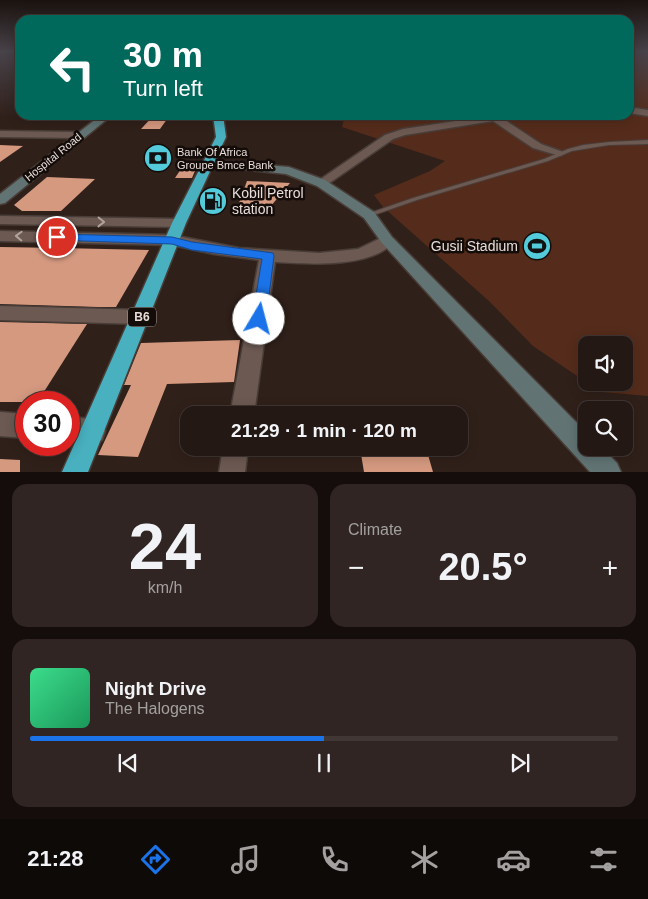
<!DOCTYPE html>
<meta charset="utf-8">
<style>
body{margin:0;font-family:Helvetica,sans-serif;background:#302522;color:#f1f3f6;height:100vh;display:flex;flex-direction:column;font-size:19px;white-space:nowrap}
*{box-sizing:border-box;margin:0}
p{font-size:16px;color:#a3a0a0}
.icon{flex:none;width:28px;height:28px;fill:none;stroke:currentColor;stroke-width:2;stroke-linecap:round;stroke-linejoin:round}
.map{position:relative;height:472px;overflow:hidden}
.drawer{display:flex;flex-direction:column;gap:12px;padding:12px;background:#140d0b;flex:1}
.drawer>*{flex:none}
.hud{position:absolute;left:15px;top:15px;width:619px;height:105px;border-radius:15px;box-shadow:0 2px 12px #0003,0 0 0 1px #413734;background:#00695c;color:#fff;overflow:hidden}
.tools{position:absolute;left:578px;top:336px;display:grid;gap:10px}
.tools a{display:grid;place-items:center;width:55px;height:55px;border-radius:10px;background:#241814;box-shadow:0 2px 12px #0003,0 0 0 1px #413734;font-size:25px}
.speed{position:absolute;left:15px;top:391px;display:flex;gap:10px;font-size:25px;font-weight:700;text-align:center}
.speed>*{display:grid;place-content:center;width:65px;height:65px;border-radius:50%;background:#241814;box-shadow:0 2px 12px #0003,0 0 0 1px #413734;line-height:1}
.speed .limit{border:8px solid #d22;background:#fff;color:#111}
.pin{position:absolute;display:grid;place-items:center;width:42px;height:42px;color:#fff;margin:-21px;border:2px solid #fff;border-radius:50%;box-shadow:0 1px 5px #0007}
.me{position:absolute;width:55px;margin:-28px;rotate:8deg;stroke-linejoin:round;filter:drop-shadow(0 0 4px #0008)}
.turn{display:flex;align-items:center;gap:18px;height:105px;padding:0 25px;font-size:22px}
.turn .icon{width:65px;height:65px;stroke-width:2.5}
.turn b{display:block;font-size:35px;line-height:42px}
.big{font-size:38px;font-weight:800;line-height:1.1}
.drawer .card{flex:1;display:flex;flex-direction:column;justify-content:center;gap:8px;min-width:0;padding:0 18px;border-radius:15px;background:#302522}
.drawer .dial{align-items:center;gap:0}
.dial b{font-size:65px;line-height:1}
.song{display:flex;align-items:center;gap:15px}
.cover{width:60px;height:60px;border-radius:8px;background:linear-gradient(135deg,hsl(150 70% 55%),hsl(150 70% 35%))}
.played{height:5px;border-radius:2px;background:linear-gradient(90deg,#1a73e8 50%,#413734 50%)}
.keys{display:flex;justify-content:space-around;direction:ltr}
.heat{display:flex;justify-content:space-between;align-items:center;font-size:28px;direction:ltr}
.drawer .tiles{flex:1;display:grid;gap:12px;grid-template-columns:1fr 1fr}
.card:last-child{grid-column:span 2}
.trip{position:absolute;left:180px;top:406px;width:288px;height:50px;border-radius:15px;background:#241814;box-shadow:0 2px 12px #0003,0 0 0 1px #413734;font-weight:800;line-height:50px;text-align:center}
.tab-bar{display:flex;height:80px;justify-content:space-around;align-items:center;background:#0e0a08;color:#a3a0a0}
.tab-bar .icon{width:35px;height:35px}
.tab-bar .selected{color:#1a73e8}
.tab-bar b{font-size:22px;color:#f1f3f6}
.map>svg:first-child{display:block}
</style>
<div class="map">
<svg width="648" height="472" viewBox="0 0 648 472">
<rect width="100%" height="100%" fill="#30201a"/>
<polygon fill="#552c1b" points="629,51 648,51 648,396 601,392 587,383 624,382 624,345 586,345 586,382 533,346 489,301 383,207 374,195 430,171 445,161 342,127 345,115 629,115"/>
<g fill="#d59980">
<polygon points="154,115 170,115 160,129 141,129"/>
<polygon points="0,145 23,146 0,162"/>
<polygon points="183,166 197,166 192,178 175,178"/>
<polygon points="47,177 95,179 61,211 22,211 14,205"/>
<polygon points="247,181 290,183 266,212 236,211"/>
<polygon points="0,247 61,248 149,250 116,307 98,307 0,304"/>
<polygon points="0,322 87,324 40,398 33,402 0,402"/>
<polygon points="240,340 234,382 167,384 138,457 98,455 131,385 124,385 141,343"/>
<polygon points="360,448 426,448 433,472 364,472"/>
<polygon points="0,459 20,460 20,472 0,472"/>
</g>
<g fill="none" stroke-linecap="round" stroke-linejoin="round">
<defs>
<polygon id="lane" points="648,140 648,144 609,145 572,151 548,161 417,200 371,216 369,217 365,215 367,214 413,198 544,159 568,149 583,145 609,142"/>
<g id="street">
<polygon points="629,107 648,110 648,116 629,113"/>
<polygon points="495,115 540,115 535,118 505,120 541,144 566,153 560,156 533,148 493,121 405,135 393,139 325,186 317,186 315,183 385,135 403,129"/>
<polygon points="0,131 80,132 85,135 80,138 0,137"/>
<polygon points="0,216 179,219 186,223 179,227 0,224"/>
<path d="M0,231L172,235L239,248L319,253L358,249L387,235L395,240C375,269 306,264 275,262L254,415H230L259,260L214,254L172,245L0,241Z"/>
<polygon points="0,306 142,310 149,312 151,317 149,322 142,324 0,320"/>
<polygon points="0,412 26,414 26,438 0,436"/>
<polygon points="69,417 93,419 102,422 105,431 102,440 93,443 69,441"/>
<polygon points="223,448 248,448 245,472 219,472"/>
</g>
<g id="secondary">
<polygon points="101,115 112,115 5,203 0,204 0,194"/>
<polygon points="208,160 289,167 325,180 374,212 392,237 586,432 586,448 602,448 617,463 621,472 590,472 382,243 364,218 317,186 286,174 204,165 204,161"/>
</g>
<polygon id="highway" points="213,115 223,115 226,137 186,223 88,472 62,472 172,223 216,137"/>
</defs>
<use href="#lane" stroke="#493d38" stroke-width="2"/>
<use href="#street" stroke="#493d38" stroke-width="3"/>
<use href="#secondary" stroke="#493d38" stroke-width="3"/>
<use href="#highway" stroke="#493d38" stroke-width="3"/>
<use href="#lane" fill="#6c5952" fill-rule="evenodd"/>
<use href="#street" fill="#6c5952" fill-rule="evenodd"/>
<use href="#secondary" fill="#617373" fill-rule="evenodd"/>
<use href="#highway" fill="#48b0bf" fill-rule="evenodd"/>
</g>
<defs><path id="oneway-chevron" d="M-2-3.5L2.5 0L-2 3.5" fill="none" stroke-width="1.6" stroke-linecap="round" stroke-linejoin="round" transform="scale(1.25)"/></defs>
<g stroke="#b0a29c">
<use href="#oneway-chevron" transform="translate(101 222) rotate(1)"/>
<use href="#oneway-chevron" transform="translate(19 236) rotate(-178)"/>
</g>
<linearGradient id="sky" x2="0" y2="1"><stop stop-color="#1a120e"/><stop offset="0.44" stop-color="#484249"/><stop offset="1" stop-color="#484249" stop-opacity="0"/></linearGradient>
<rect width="648" height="117" fill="url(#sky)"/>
<polygon fill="#1a73e8" stroke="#114b97" points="57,234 172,237 192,242 273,253 274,256 266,319 264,323 254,323 252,319 262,259 192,250 172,244 53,240 53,235"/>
<defs>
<symbol id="bank-disc" viewBox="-11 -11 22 22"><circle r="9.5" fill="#53cbdb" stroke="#130c09"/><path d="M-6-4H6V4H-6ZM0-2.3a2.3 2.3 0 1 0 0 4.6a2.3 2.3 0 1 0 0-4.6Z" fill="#111"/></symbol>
<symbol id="fuel-disc" viewBox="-11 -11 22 22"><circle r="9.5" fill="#53cbdb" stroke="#130c09"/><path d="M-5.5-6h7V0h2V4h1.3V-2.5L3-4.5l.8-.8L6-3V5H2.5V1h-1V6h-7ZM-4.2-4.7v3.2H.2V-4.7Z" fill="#111"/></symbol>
<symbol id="stadium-disc" viewBox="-11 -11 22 22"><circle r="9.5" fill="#53cbdb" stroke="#130c09"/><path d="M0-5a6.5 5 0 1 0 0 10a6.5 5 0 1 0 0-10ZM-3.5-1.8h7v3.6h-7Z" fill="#111"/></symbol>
</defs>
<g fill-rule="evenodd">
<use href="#bank-disc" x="142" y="142" width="32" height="32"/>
<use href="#fuel-disc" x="197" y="185" width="32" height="32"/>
<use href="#stadium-disc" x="521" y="230" width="32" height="32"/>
</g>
<g text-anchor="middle" stroke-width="5" stroke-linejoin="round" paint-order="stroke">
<g font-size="11" fill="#e8ddd9" stroke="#130c09" text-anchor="start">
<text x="177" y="156">Bank Of Africa<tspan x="177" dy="13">Groupe Bmce Bank</tspan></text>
</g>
<g font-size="11" fill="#e8ddd9" stroke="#130c09">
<text transform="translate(53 157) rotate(-39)" y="4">Hospital Road</text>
</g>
<rect fill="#130c09" stroke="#a89e9b" stroke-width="1" x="128" y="307.5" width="28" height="19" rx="4"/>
<g font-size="12" font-weight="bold" fill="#e8ddd9">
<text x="142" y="321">B6</text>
</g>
<g font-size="14" fill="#e8ddd9" stroke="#130c09" text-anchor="start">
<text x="232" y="198">Kobil Petrol<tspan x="232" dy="16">station</tspan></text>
<text x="518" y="251" text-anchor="end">Gusii Stadium</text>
</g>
</g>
</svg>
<div class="tools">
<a><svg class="icon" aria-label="sound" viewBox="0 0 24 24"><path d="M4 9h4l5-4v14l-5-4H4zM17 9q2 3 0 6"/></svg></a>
<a><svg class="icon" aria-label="search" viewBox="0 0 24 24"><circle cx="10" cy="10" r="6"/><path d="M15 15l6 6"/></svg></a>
</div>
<div class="speed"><div class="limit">30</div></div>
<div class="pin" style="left:57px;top:237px;background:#d93025"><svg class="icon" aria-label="arrive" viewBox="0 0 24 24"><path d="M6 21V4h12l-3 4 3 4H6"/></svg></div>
<svg class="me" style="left:259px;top:319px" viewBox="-20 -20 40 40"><circle r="19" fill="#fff"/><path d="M0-13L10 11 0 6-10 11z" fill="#1a73e8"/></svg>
<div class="trip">21:29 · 1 min · 120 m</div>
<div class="hud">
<div class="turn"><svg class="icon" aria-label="left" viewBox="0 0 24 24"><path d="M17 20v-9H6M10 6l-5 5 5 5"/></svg><div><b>30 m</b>Turn left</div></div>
</div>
</div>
<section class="drawer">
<div class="tiles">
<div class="card dial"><b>24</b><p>km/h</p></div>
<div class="card"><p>Climate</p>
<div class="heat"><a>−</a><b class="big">20.5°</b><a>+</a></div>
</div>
<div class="card">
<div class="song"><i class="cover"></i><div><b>Night Drive</b><p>The Halogens</p></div></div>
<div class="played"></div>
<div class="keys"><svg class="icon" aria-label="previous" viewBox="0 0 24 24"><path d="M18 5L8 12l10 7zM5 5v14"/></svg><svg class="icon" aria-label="pause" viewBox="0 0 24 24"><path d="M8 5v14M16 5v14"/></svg><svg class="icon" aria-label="next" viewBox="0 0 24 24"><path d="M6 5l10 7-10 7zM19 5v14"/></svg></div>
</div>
</div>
</section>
<nav class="tab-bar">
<b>21:28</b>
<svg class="icon selected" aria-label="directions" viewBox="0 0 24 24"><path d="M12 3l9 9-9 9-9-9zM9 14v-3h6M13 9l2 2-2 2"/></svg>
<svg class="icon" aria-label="music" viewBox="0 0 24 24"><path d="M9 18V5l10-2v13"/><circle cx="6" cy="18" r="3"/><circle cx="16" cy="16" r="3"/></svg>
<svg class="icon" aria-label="phone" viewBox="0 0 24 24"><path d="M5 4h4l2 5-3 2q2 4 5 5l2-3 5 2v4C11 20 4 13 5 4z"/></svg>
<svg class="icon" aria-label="climate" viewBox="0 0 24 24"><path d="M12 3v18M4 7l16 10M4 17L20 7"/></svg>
<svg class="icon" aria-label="car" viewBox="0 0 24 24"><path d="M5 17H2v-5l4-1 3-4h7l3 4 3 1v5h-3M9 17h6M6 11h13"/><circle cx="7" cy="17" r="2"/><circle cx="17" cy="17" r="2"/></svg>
<svg class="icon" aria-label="filters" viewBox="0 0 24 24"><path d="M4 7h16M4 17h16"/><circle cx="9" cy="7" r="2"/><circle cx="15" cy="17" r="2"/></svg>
</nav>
